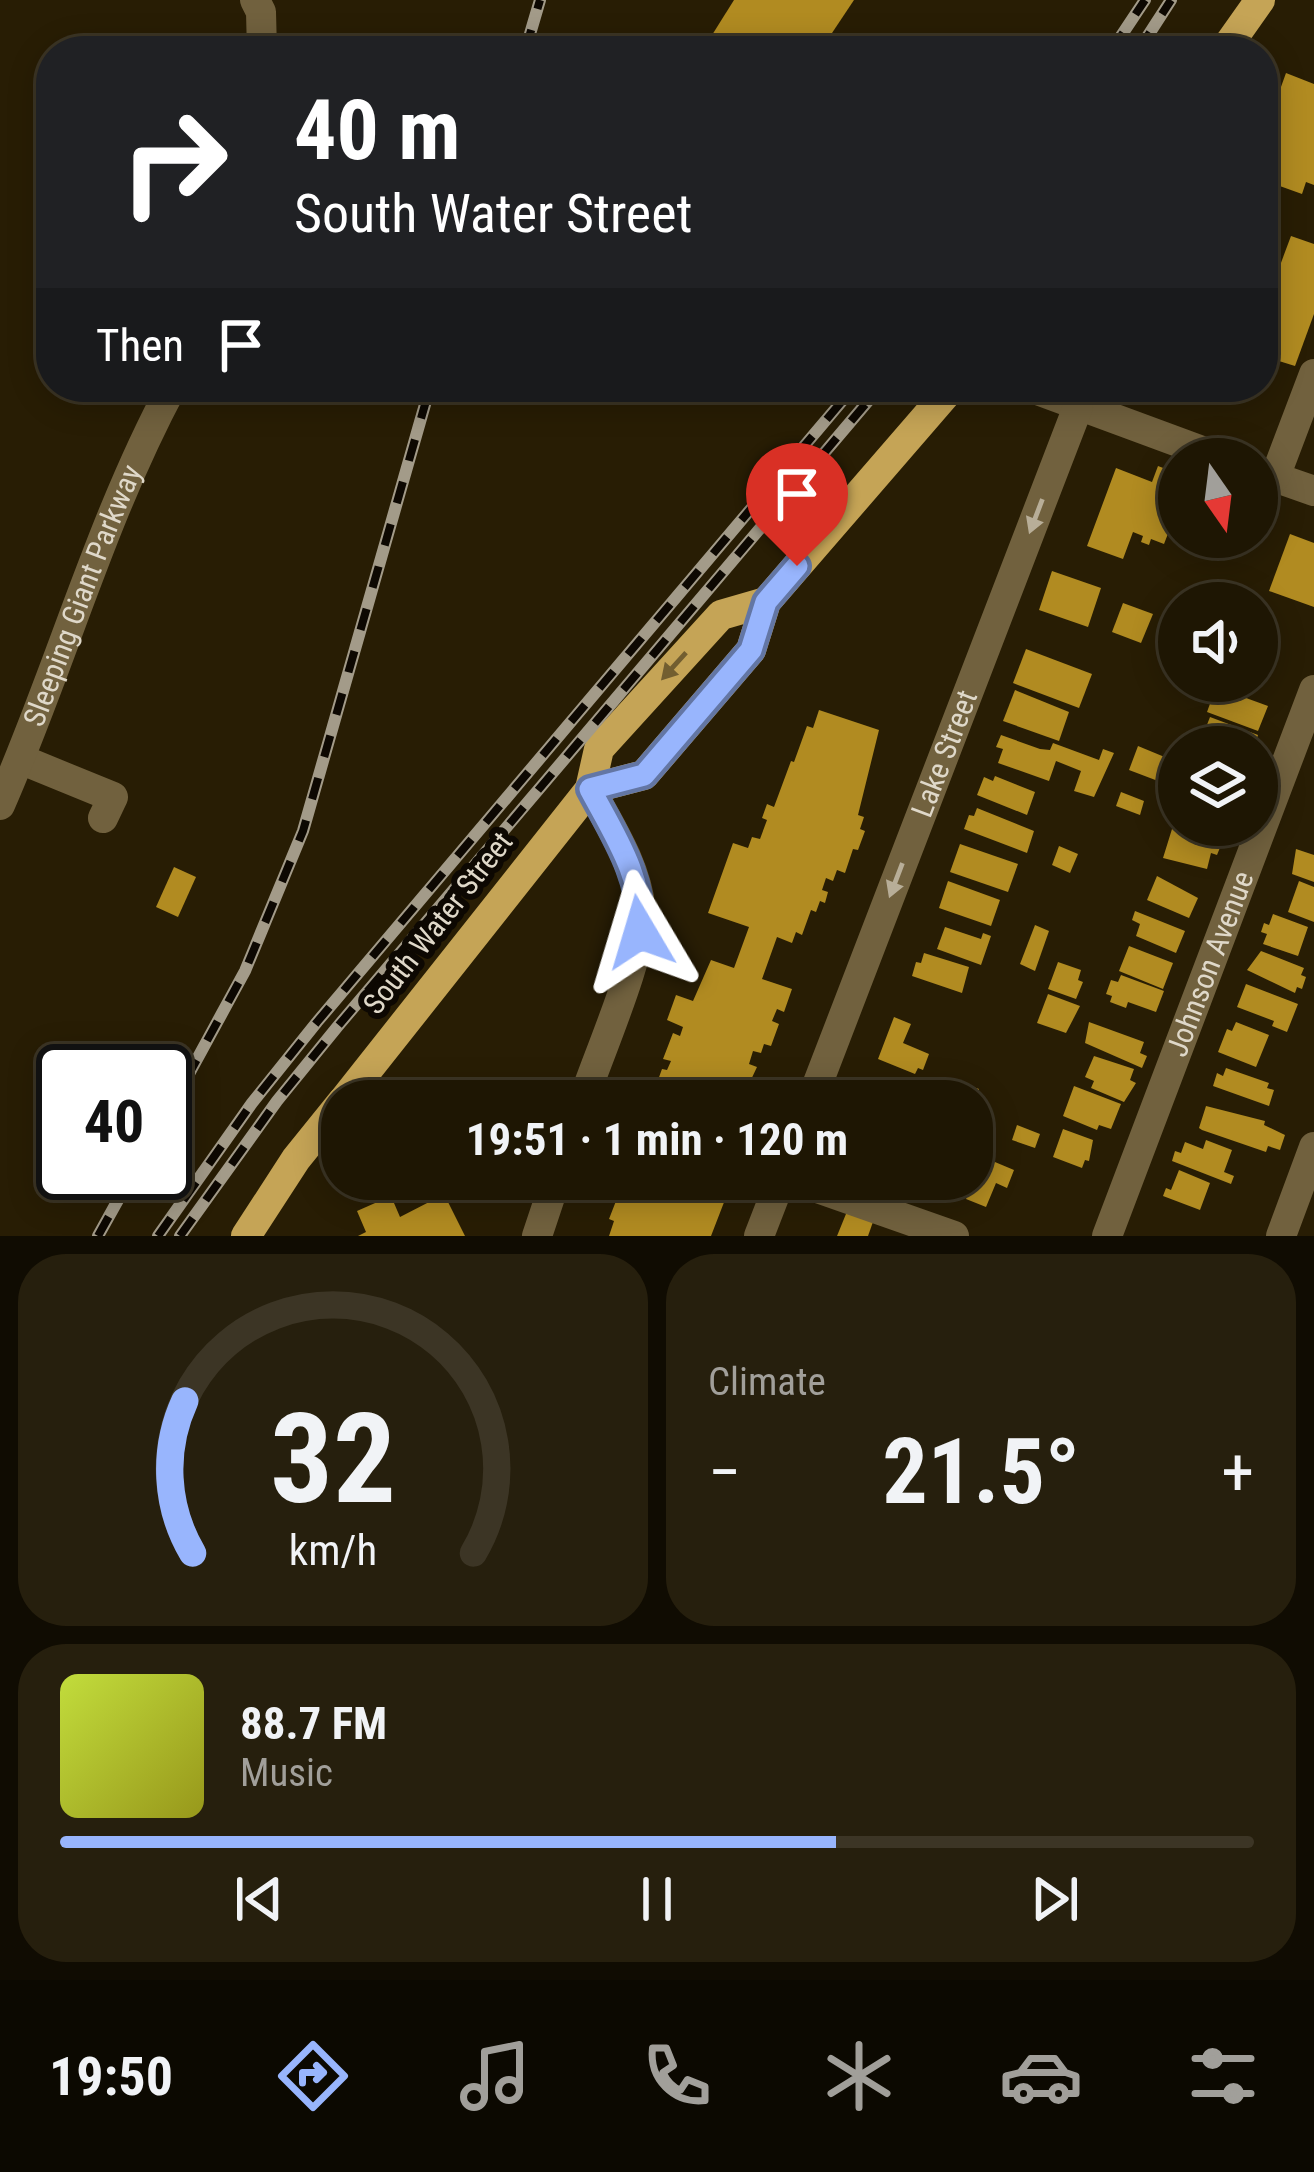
<!DOCTYPE html>
<meta charset="utf-8">
<style>
body{margin:0;font-family:"Roboto Condensed",sans-serif;background:#261f0d;color:#f1f3f6;height:100vh;display:flex;flex-direction:column;font-size:45px;white-space:nowrap}
*{box-sizing:border-box;margin:0}
p{font-size:39px;color:#a19f9a}
.icon{flex:none;width:66px;height:66px;fill:none;stroke:currentColor;stroke-width:2;stroke-linecap:round;stroke-linejoin:round}
.map{position:relative;height:1236px;overflow:hidden}
.sheet{display:flex;flex-direction:column;gap:18px;padding:18px;background:#100c02;flex:1}
.sheet>*{flex:none}
.top-card{position:absolute;left:36px;top:36px;width:1242px;height:366px;border-radius:48px;box-shadow:0 6px 30px #0003,0 0 0 3px #3c3525;background:#202124;color:#fff;overflow:hidden}
.needle{width:78px;rotate:166deg}
.buttons{position:absolute;left:1158px;top:438px;display:grid;gap:24px}
.buttons a{display:grid;place-items:center;width:120px;height:120px;border-radius:50%;background:#1e1603;box-shadow:0 6px 30px #0003,0 0 0 3px #3c3525;font-size:60px}
.speed{position:absolute;left:36px;top:1044px;display:flex;gap:24px;font-size:60px;font-weight:700;text-align:center}
.speed>*{display:grid;place-content:center;width:156px;height:156px;border-radius:50%;background:#1e1603;box-shadow:0 6px 30px #0003,0 0 0 3px #3c3525;line-height:1}
.speed .limit{border:6px solid #111;border-radius:18px;background:#fff;color:#111}
.pin{position:absolute;display:grid;place-items:center;width:102px;height:102px;color:#fff;margin:-123px -51px;border-radius:50% 50% 50% 0;rotate:-45deg;box-shadow:0 0 12px #0007}
.pin .icon{rotate:45deg}
.me{position:absolute;width:132px;margin:-66px;rotate:353deg;stroke-linejoin:round;filter:drop-shadow(0 0 9px #0008)}
.turn{display:flex;align-items:center;gap:42px;height:252px;padding:0 60px;font-size:54px}
.turn .icon{width:156px;height:156px;stroke-width:2.5}
.turn b{display:block;font-size:84px;line-height:102px}
.then{display:flex;align-items:center;height:114px;padding:0 60px;background:#0003;gap:24px;font-size:45px}
.big{font-size:90px;font-weight:700;line-height:1.1}
.sheet .widget{flex:1;display:flex;flex-direction:column;justify-content:center;gap:18px;min-width:0;padding:0 42px;border-radius:48px;background:#261f0d}
.sheet .dial{align-items:center;gap:0}
.dial svg{height:312px;overflow:visible;fill:none;stroke:#3c3525;stroke-width:7;stroke-linecap:round;text-anchor:middle}
.dial text{fill:#f1f3f6;stroke:none}
.song{display:flex;align-items:center;gap:36px}
.cover{width:144px;height:144px;border-radius:18px;background:linear-gradient(135deg,hsl(70 70% 55%),hsl(60 70% 35%))}
.played{height:12px;border-radius:6px;background:linear-gradient(90deg,#98b5fd 65%,#3c3525 65%)}
.keys{display:flex;justify-content:space-around;direction:ltr}
.heat{display:flex;justify-content:space-between;align-items:center;font-size:66px;direction:ltr}
.sheet .tiles{flex:1;display:grid;gap:18px;grid-template-columns:1fr 1fr}
.widget:last-child{grid-column:span 2}
.trip{position:absolute;left:321px;top:1080px;width:672px;height:120px;border-radius:48px;background:#1e1603;box-shadow:0 6px 30px #0003,0 0 0 3px #3c3525;font-weight:700;line-height:120px;text-align:center}
.tab-bar{display:flex;height:192px;justify-content:space-around;align-items:center;background:#0c0901;color:#a19f9a}
.tab-bar .icon{width:84px;height:84px}
.tab-bar .on{color:#98b5fd}
.tab-bar b{font-size:54px;color:#f1f3f6}
.map>svg:first-child{display:block}
</style>
<div class="map">
<svg width="1314" height="1236" viewBox="0 0 1314 1236">
<rect width="100%" height="100%" fill="#281d04"/>
<g fill="#b18b21">
<polygon points="734,0 854,0 820,51 702,51"/>
<polygon points="1286,73 1314,84 1314,185 1306,182 1302,194 1263,180 1263,137"/>
<polygon points="1291,236 1314,244 1314,314 1295,366 1263,356 1263,311"/>
<polygon points="1158,466 1179,474 1179,505 1164,544 1151,539 1149,545 1141,542 1143,536 1133,532 1123,559 1087,546 1116,468 1152,482"/>
<polygon points="1290,534 1314,543 1314,607 1269,591"/>
<polygon points="1052,571 1101,588 1088,627 1039,610"/>
<polygon points="1123,603 1153,614 1141,643 1112,632"/>
<polygon points="1026,649 1092,674 1079,708 1013,683"/>
<polygon points="1216,687 1268,706 1258,731 1207,712"/>
<polygon points="1015,690 1069,712 1059,741 1003,721"/>
<polygon points="819,710 879,730 858,815 864,817 860,829 865,831 858,850 853,849 845,873 837,870 833,881 826,878 822,890 828,892 825,903 820,901 816,912 811,910 802,935 796,932 792,943 777,937 762,979 792,989 784,1012 777,1009 772,1021 779,1024 771,1046 764,1044 761,1053 753,1051 749,1064 757,1067 741,1101 656,1101 663,1081 658,1080 662,1069 667,1070 671,1061 663,1059 673,1033 680,1036 683,1027 667,1020 676,995 693,1001 711,960 734,968 749,927 708,913 733,843 748,848 752,837 760,839 767,820 762,818 767,804 774,807 791,761 794,762 807,726 813,728"/>
<polygon points="1210,717 1258,735 1254,747 1210,747 1200,743"/>
<polygon points="1001,735 1040,749 1050,750 1053,743 1099,760 1103,749 1114,753 1094,797 1074,791 1081,771 1056,761 1049,781 998,763 1003,749 996,747"/>
<polygon points="1138,746 1167,758 1158,781 1129,770"/>
<polygon points="995,776 1035,792 1027,815 977,795 984,777 993,781"/>
<polygon points="1121,792 1144,801 1140,815 1116,806"/>
<polygon points="977,808 1034,831 1027,853 964,829 969,815 974,816"/>
<polygon points="1172,829 1221,845 1217,855 1211,853 1207,869 1163,858"/>
<polygon points="960,844 1018,864 1008,892 950,872"/>
<polygon points="1059,846 1078,854 1070,873 1052,865"/>
<polygon points="1296,849 1314,855 1314,882 1292,874"/>
<polygon points="174,867 196,877 178,917 156,907"/>
<polygon points="1157,876 1198,898 1189,918 1147,900"/>
<polygon points="948,881 1000,900 991,926 939,908"/>
<polygon points="1299,881 1314,887 1314,922 1288,912"/>
<polygon points="1135,911 1185,931 1176,953 1136,936 1140,924 1132,920"/>
<polygon points="1273,914 1308,927 1298,956 1263,944 1267,934 1261,932 1264,923 1269,925"/>
<polygon points="1035,925 1049,931 1035,971 1020,964"/>
<polygon points="945,927 981,939 983,933 991,936 981,965 937,949"/>
<polygon points="1129,946 1173,963 1163,989 1119,971"/>
<polygon points="1261,951 1304,968 1301,975 1306,977 1302,989 1297,987 1295,993 1247,970"/>
<polygon points="924,953 969,967 962,993 912,976 916,962 921,963"/>
<polygon points="1058,962 1081,970 1078,980 1083,982 1076,999 1048,989"/>
<polygon points="1121,975 1164,991 1156,1012 1128,1002 1126,1008 1110,1002 1112,996 1106,994 1111,980 1118,982"/>
<polygon points="1246,984 1298,1004 1287,1032 1272,1026 1274,1021 1237,1007"/>
<polygon points="1048,994 1080,1006 1066,1033 1037,1023"/>
<polygon points="894,1017 911,1024 903,1043 929,1054 923,1070 918,1068 915,1074 878,1059"/>
<polygon points="1089,1022 1144,1042 1140,1053 1147,1056 1142,1068 1085,1043"/>
<polygon points="1236,1022 1269,1035 1256,1067 1218,1052 1227,1029 1232,1031"/>
<polygon points="1094,1056 1134,1069 1130,1080 1136,1083 1124,1102 1091,1088 1094,1081 1085,1077"/>
<polygon points="1226,1068 1269,1083 1267,1088 1274,1090 1269,1106 1213,1086 1217,1073 1223,1076"/>
<polygon points="951,1079 979,1089 975,1101 945,1097"/>
<polygon points="1074,1086 1121,1104 1111,1129 1099,1125 1097,1130 1063,1116"/>
<polygon points="1206,1106 1265,1121 1264,1125 1285,1135 1280,1150 1268,1146 1266,1152 1202,1130 1199,1128"/>
<polygon points="1017,1125 1040,1134 1035,1148 1012,1140"/>
<polygon points="1063,1129 1093,1140 1089,1161 1085,1160 1082,1168 1053,1157"/>
<polygon points="1206,1140 1232,1150 1224,1172 1234,1176 1231,1184 1172,1161 1175,1151 1181,1153 1185,1142 1203,1149"/>
<polygon points="983,1157 1014,1170 1007,1188 996,1183 986,1207 966,1199"/>
<polygon points="1179,1170 1210,1183 1200,1210 1163,1196 1166,1188 1171,1190"/>
<polygon points="613,1179 733,1179 711,1236 609,1236 614,1221 609,1219 623,1183"/>
<polygon points="391,1196 400,1217 433,1200 447,1200 465,1236 358,1236 366,1232 357,1211"/>
<polygon points="848,1209 874,1219 868,1236 837,1236"/>
</g>
<g fill="none" stroke-linecap="round" stroke-linejoin="round">
<g stroke="#71613e" stroke-width="30">
<polyline points="255,0 261,12 262,51"/>
<polyline points="1029,387 1224,459"/>
<polyline points="1257,471 1314,491"/>
<polyline points="1275,477 1314,374"/>
<polyline points="20,759 113,797 103,818"/>
<path id="s1" d="M0,805C61,666 100,521 172,387"/>
<path d="M583,1101C597,1058 645,950 641,911C637,867 611,827 590,789"/>
<path id="s2" d="M811,1101L1078,407"/>
<polyline points="792,1179 954,1236"/>
<polyline points="537,1236 556,1179"/>
<polyline points="759,1236 781,1179"/>
<path id="s3" d="M1107,1236L1314,690"/>
<polyline points="1281,1236 1314,1147"/>
</g>
<g stroke="#c5a456" stroke-width="30">
<polyline points="1224,51 1260,0"/>
<polyline points="590,789 644,775 751,650 766,602 952,387"/>
<polyline points="343,1101 590,789 599,749 721,615 766,602"/>
<polyline points="246,1236 296,1159 342,1102"/>
</g>
<defs>
<g id="rail">
<polyline points="525,51 540,0"/>
<polyline points="1111,51 1145,0"/>
<polyline points="1138,51 1171,0"/>
<polyline points="165,1118 245,971 303,831 430,387"/>
<polyline points="98,1236 133,1173"/>
<polyline points="158,1236 252,1103 317,1022 854,387"/>
<polyline points="180,1236 277,1101 338,1026 880,387"/>
</g>
</defs>
<use href="#rail" stroke="#a39b89" stroke-width="12"/>
<use href="#rail" stroke="#0d0802" stroke-width="8" stroke-dasharray="22" stroke-linecap="butt"/>
</g>
<defs><path id="oneway-solid" d="M-6-.8H1V-3.2L6.5 0L1 3.2V.8H-6Z" transform="scale(3)"/></defs>
<g fill="#b8ae98">
<use href="#oneway-solid" transform="translate(1036 516) rotate(111)"/>
<use href="#oneway-solid" transform="translate(896 880) rotate(111)"/>
</g>
<use fill="#725e30" href="#oneway-solid" transform="translate(674 666) rotate(132)"/>
<g fill="none" stroke-linecap="round" stroke-linejoin="round">
<defs>
<path id="route" d="M640,932C645,880 614,834 590,789L644,775L751,650L766,602L797,566"/>
</defs>
<use href="#route" stroke="#6376a4" stroke-width="30"/>
<use href="#route" stroke="#98b5fd" stroke-width="21"/>
</g>
<g text-anchor="middle" stroke-width="12" stroke-linejoin="round" paint-order="stroke">
<g font-size="30" fill="#dfd8c9" stroke="#0d0802">
<text dy="10" stroke="none"><textPath href="#s1" startOffset="225">Sleeping Giant Parkway</textPath></text>
<text dy="10" stroke="none"><textPath href="#s2" startOffset="372">Lake Street</textPath></text>
<text transform="translate(438 923) rotate(-52)" y="10">South Water Street</text>
<text dy="10" stroke="none"><textPath href="#s3" startOffset="291">Johnson Avenue</textPath></text>
</g>
</g>
</svg>
<div class="buttons">
<a><svg class="needle" viewBox="-14 -14 28 28"><path d="M0-13l5 13h-10z" fill="#e53935"/><path d="M0 13l5-13h-10z" fill="#a19f9a"/></svg></a>
<a><svg class="icon" aria-label="sound" viewBox="0 0 24 24"><path d="M4 9h4l5-4v14l-5-4H4zM17 9q2 3 0 6"/></svg></a>
<a><svg class="icon" aria-label="layers" viewBox="0 0 24 24"><path d="M12 4l9 5-9 5-9-5zM3 14l9 5 9-5"/></svg></a>
</div>
<div class="speed"><div class="limit">40</div></div>
<div class="pin" style="left:797px;top:566px;background:#d93025"><svg class="icon" aria-label="arrive" viewBox="0 0 24 24"><path d="M6 21V4h12l-3 4 3 4H6"/></svg></div>
<svg class="me" style="left:640px;top:932px" viewBox="-20 -20 40 40"><path d="M0-17L14 15 0 8-14 15z" fill="#98b5fd" stroke="#fff" stroke-width="4"/></svg>
<div class="trip">19:51 · 1 min · 120 m</div>
<div class="top-card">
<div class="turn"><svg class="icon" aria-label="right" viewBox="0 0 24 24"><path d="M7 20v-9h11M14 6l5 5-5 5"/></svg><div><b>40 m</b>South Water Street</div></div>
<div class="then">Then<svg class="icon" aria-label="arrive" viewBox="0 0 24 24"><path d="M6 21V4h12l-3 4 3 4H6"/></svg></div>
</div>
</div>
<section class="sheet">
<div class="tiles">
<div class="widget dial"><svg viewBox="0 0 100 80">
<path d="M14 69A42 42 0 1 1 86 69"/>
<path d="M14 69A42 42 0 0 1 12 30" stroke="#98b5fd"/>
<text x="50" y="56" font-size="32" font-weight="700">32</text>
<text x="50" y="72" font-size="11">km/h</text>
</svg></div>
<div class="widget"><p>Climate</p>
<div class="heat"><a>−</a><b class="big">21.5°</b><a>+</a></div>
</div>
<div class="widget">
<div class="song"><i class="cover"></i><div><b>88.7 FM</b><p>Music</p></div></div>
<div class="played"></div>
<div class="keys"><svg class="icon" aria-label="previous" viewBox="0 0 24 24"><path d="M18 5L8 12l10 7zM5 5v14"/></svg><svg class="icon" aria-label="pause" viewBox="0 0 24 24"><path d="M8 5v14M16 5v14"/></svg><svg class="icon" aria-label="next" viewBox="0 0 24 24"><path d="M6 5l10 7-10 7zM19 5v14"/></svg></div>
</div>
</div>
</section>
<nav class="tab-bar">
<b>19:50</b>
<svg class="icon on" aria-label="directions" viewBox="0 0 24 24"><path d="M12 3l9 9-9 9-9-9zM9 14v-3h6M13 9l2 2-2 2"/></svg>
<svg class="icon" aria-label="music" viewBox="0 0 24 24"><path d="M9 18V5l10-2v13"/><circle cx="6" cy="18" r="3"/><circle cx="16" cy="16" r="3"/></svg>
<svg class="icon" aria-label="phone" viewBox="0 0 24 24"><path d="M5 4h4l2 5-3 2q2 4 5 5l2-3 5 2v4C11 20 4 13 5 4z"/></svg>
<svg class="icon" aria-label="climate" viewBox="0 0 24 24"><path d="M12 3v18M4 7l16 10M4 17L20 7"/></svg>
<svg class="icon" aria-label="car" viewBox="0 0 24 24"><path d="M5 17H2v-5l4-1 3-4h7l3 4 3 1v5h-3M9 17h6M6 11h13"/><circle cx="7" cy="17" r="2"/><circle cx="17" cy="17" r="2"/></svg>
<svg class="icon" aria-label="filters" viewBox="0 0 24 24"><path d="M4 7h16M4 17h16"/><circle cx="9" cy="7" r="2"/><circle cx="15" cy="17" r="2"/></svg>
</nav>
